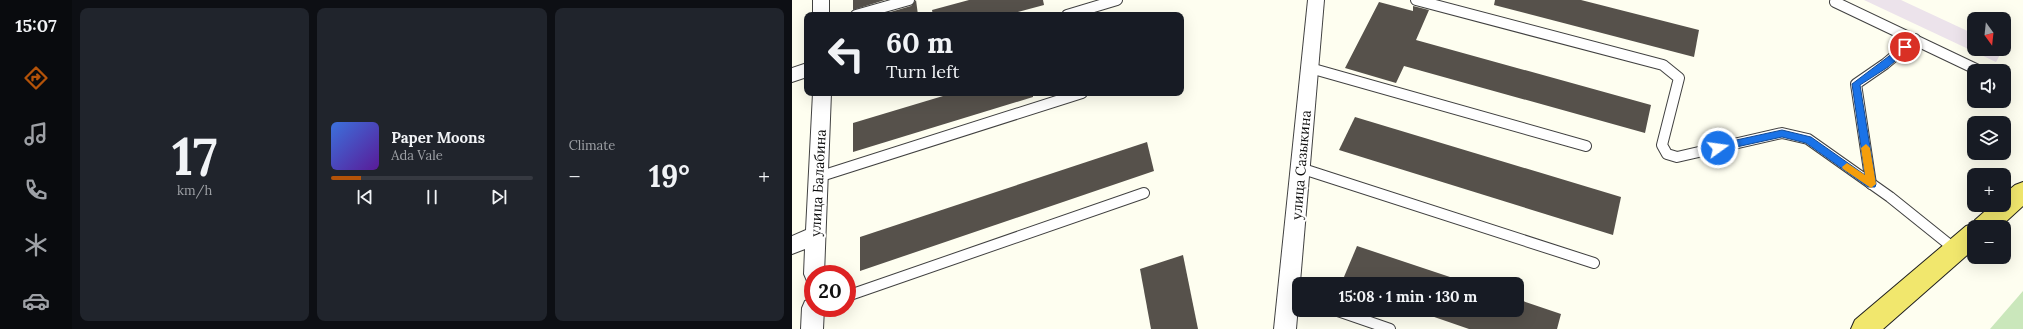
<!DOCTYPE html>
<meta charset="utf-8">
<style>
body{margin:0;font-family:Lora,serif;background:#20242c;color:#f1f3f6;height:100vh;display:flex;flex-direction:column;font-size:15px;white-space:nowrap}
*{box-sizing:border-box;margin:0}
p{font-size:13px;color:#9ea1a6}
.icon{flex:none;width:22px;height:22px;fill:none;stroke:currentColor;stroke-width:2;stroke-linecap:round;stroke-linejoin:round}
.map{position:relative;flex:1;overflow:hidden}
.panel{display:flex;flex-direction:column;gap:8px;padding:8px;background:#0d0f14;width:720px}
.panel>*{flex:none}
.top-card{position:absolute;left:12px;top:12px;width:380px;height:84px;border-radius:8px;box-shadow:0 4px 16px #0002;background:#171b24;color:#f1f3f6;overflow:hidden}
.needle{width:26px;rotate:165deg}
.controls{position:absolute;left:1175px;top:12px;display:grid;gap:8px}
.controls a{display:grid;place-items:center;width:44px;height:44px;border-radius:8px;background:#171b24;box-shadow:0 4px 16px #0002;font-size:20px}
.speed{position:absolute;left:12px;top:265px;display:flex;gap:8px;font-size:20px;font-weight:700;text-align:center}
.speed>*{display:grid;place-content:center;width:52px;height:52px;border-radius:50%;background:#171b24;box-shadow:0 4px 16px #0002;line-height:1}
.speed .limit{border:6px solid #d22;background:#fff;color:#111}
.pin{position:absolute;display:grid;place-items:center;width:34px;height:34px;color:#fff;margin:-17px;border:2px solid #fff;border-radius:50%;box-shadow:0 1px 4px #0007}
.me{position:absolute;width:44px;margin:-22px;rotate:76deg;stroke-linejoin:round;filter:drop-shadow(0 0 3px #0008)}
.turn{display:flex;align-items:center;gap:14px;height:84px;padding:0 16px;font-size:18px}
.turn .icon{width:52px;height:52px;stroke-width:2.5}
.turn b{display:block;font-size:28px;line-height:34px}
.big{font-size:30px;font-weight:700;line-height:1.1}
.panel .card{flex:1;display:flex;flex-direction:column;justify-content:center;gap:6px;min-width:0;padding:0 14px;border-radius:8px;background:#20242c}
.panel .dial{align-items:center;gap:0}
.dial b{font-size:52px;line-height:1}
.song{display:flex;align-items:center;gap:12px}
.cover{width:48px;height:48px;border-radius:6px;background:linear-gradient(135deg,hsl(220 70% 55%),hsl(270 70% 35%))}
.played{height:4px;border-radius:2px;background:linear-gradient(90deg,#b45309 15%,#363941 15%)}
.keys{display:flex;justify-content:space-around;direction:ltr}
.heat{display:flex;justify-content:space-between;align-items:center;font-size:22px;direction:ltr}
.panel .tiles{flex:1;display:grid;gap:8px;grid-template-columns:repeat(3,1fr)}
.trip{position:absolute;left:500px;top:277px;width:232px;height:40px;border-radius:8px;background:#171b24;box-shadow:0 4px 16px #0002;font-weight:700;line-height:40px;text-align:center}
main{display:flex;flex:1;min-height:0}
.menu{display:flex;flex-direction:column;width:72px;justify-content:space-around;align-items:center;background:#090b0e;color:#9ea1a6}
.menu .icon{width:28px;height:28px}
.menu .active{color:#b45309}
.menu b{font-size:18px;color:#f1f3f6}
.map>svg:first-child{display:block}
</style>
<main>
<nav class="menu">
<b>15:07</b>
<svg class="icon active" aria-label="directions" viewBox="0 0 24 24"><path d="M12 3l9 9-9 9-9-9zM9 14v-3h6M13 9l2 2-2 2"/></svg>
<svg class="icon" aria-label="music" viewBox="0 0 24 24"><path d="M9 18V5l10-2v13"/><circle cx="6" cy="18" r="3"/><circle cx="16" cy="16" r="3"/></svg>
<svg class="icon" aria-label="phone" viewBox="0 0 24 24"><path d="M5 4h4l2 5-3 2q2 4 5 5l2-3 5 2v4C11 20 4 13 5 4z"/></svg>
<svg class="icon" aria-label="climate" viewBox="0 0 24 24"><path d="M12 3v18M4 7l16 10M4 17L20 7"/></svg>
<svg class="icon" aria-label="car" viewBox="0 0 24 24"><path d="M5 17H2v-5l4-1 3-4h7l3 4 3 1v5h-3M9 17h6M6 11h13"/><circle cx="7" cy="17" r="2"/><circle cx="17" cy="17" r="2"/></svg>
</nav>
<section class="panel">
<div class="tiles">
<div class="card dial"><b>17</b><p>km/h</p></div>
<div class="card">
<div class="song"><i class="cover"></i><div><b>Paper Moons</b><p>Ada Vale</p></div></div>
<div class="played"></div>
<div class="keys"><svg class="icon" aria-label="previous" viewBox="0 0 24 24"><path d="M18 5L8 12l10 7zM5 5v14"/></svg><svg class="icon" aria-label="pause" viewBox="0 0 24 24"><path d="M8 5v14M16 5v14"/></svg><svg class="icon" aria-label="next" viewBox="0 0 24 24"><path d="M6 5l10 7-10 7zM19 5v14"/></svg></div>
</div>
<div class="card"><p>Climate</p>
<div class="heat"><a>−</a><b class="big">19°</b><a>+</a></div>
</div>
</div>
</section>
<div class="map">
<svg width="1231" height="329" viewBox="0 0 1231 329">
<rect width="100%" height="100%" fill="#fefef0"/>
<polygon fill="#ece3eb" points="1072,0 1109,0 1182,34 1182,49 1211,49 1204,62"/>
<polygon fill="#cae7bb" points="1231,291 1231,329 1198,329"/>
<g fill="#56514b">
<polygon points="61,0 93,0 61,10"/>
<polygon points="124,0 126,15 88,15 119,6"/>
<polygon points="177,0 251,0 252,5 215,15 141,15 140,10"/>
<polygon points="703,0 789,0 907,30 902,57 702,5"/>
<polygon points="587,2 621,11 621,6 637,10 624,40 859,105 853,133 612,66 604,83 553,68"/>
<polygon points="161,93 241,93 241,97 61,152 61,123"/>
<polygon points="563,117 829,197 821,235 547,150"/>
<polygon points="355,142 362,171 68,271 68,237"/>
<polygon points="565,246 679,284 549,284"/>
<polygon points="391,255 406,329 359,329 348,269"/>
<polygon points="725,299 769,314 765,329 677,329 622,310 725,310"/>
</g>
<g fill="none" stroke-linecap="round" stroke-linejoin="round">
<defs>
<g id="service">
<polyline points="624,0 871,65 887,78 870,145 875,154 885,157 990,133 1016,139 1098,197 1164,250"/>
<polyline points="1043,2 1188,71"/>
<polyline points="64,15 117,0"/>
<polyline points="275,15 325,0"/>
<polyline points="518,68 794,146"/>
<polyline points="508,168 802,263"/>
<polyline points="26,177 290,93"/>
<polyline points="1079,184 1064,84 1093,64 1123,39"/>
<polyline points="55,296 352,193"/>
<polyline points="543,310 598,329"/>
</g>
<g id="minor">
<rect x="21" y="0" width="16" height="15"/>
<polygon points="516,0 532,0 504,329 482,329"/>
<polygon points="15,63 15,77 0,82 0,68"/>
<polygon points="21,93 39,93 32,274 21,274 21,283 15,281 12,274 13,249 0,254 0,236 14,230"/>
<polygon points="21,298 21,308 32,308 31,329 9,329 10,308 13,301"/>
</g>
<polygon id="primary" points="1231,182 1231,206 1208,227 1182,227 1182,249 1091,329 1059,329 1063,320 1174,226 1181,224 1183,220 1200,205 1212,205 1212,194 1223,185"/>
</defs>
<use href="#service" stroke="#414141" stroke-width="12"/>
<use href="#minor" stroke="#414141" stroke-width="2"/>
<use href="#primary" stroke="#1f1f1f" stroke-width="2"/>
<use href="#service" stroke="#fff" stroke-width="10"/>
<use href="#minor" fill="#fff" fill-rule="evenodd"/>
<use href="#primary" fill="#f1e76d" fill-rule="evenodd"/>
</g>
<polygon fill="#1a73e8" stroke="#114b97" points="1113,44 1116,45 1116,50 1096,67 1068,85 1084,184 1083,187 1076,187 1014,143 990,137 926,151 923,150 921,148 926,144 990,130 1019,137 1073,175 1060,84"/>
<polygon fill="#f59e0b" points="1074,144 1078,148 1084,184 1079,188 1051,169 1050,167 1055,163 1073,175 1069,148"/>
<g text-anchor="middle" stroke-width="4" stroke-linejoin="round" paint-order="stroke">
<g font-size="14" fill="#0e0e0e" stroke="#fff">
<text transform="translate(509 165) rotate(-85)" y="5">улица Сазыкина</text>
<text transform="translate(26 183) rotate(-87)" y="5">улица Балабина</text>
</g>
</g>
</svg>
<div class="controls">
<a><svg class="needle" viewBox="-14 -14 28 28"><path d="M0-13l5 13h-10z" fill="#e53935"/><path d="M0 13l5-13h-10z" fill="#9ea1a6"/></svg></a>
<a><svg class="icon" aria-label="sound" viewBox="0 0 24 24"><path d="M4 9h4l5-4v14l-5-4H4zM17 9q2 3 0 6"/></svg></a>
<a><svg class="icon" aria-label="layers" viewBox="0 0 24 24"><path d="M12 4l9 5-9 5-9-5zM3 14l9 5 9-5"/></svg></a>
<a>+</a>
<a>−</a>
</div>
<div class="speed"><div class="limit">20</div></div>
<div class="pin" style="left:1113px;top:47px;background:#d93025"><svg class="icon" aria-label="arrive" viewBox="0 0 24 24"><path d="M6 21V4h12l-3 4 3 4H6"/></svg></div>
<svg class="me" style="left:926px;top:148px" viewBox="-20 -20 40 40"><circle r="17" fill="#1a73e8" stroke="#fff" stroke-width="3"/><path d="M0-11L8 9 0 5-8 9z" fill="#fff"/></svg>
<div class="trip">15:08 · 1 min · 130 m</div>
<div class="top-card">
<div class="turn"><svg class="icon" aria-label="left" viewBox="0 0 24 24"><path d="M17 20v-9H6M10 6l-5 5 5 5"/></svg><div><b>60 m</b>Turn left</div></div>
</div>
</div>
</main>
